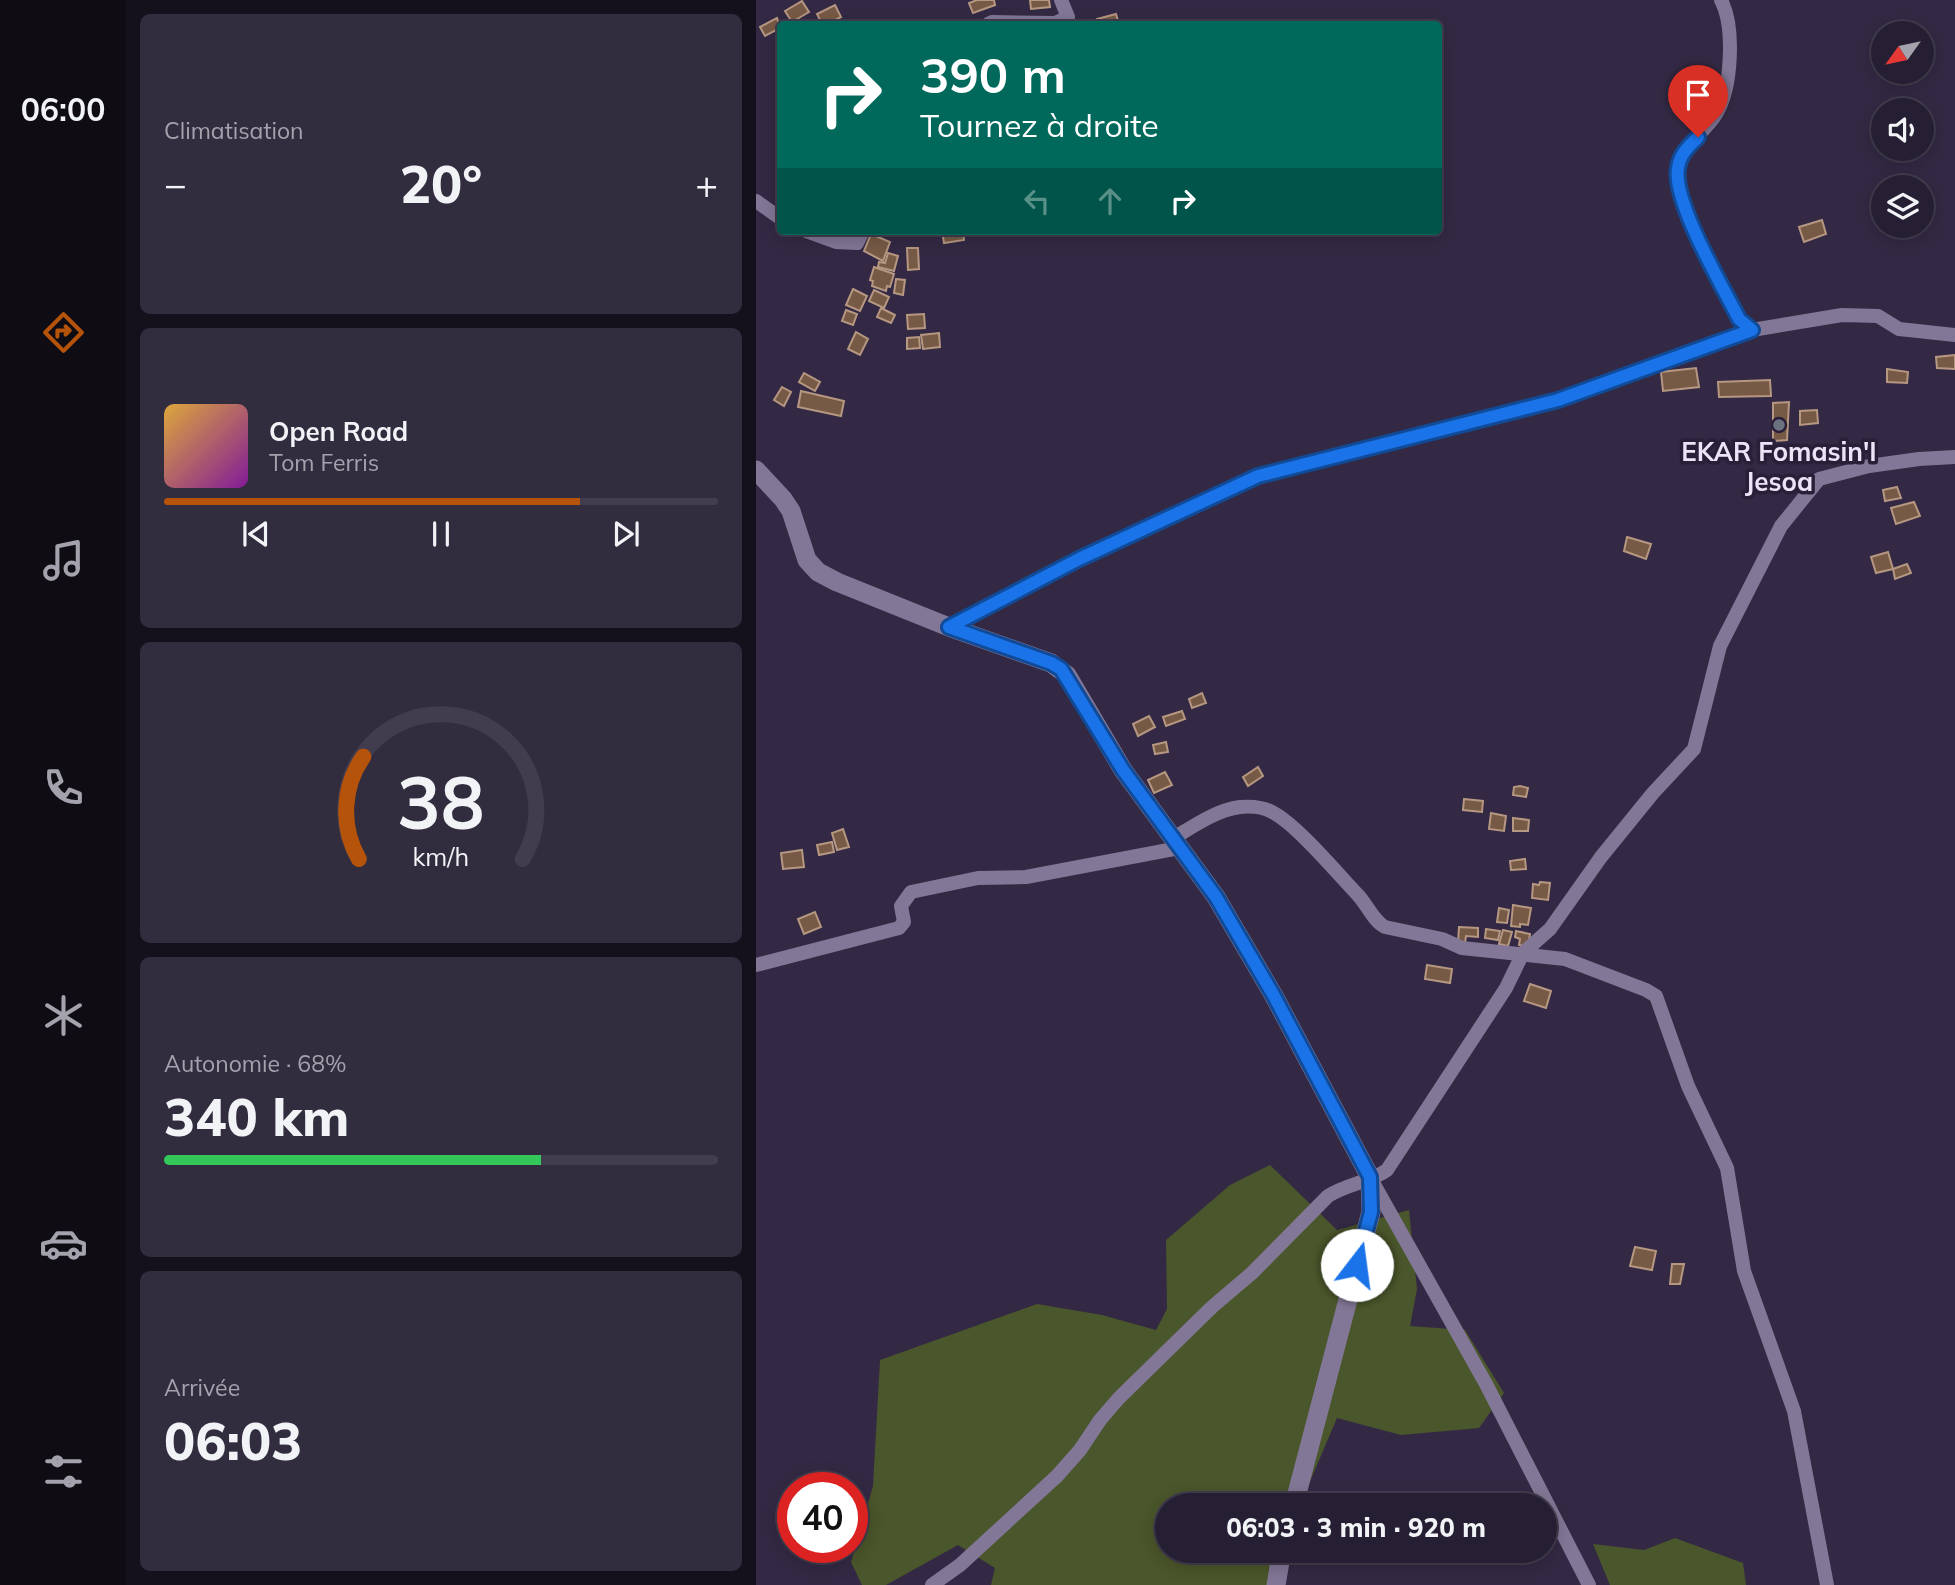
<!DOCTYPE html>
<html lang="fr">
<meta charset="utf-8">
<style>
body{margin:0;font-family:Mulish,sans-serif;background:#322c3f;color:#f1f3f6;height:100vh;display:flex;flex-direction:column;font-size:26px;white-space:nowrap}
*{box-sizing:border-box;margin:0}
p{font-size:23px;color:#a4a2ac}
.icon{flex:none;width:38px;height:38px;fill:none;stroke:currentColor;stroke-width:2;stroke-linecap:round;stroke-linejoin:round}
.map{position:relative;flex:1;overflow:hidden}
.side{display:flex;flex-direction:column;gap:14px;padding:14px;background:#15111c;width:630px}
.side>*{flex:none}
.banner{position:absolute;left:21px;top:21px;width:665px;height:214px;border-radius:7px;box-shadow:0 4px 18px #0003,0 0 0 2px #423d4e;background:#00695c;color:#fff;overflow:hidden}
.needle{width:46px;rotate:237deg}
.tools{position:absolute;left:1115px;top:21px;display:grid;gap:14px}
.tools a{display:grid;place-items:center;width:63px;height:63px;border-radius:50%;background:#261f33;box-shadow:0 4px 18px #0003,0 0 0 2px #423d4e;font-size:35px}
.speed{position:absolute;left:21px;top:1472px;display:flex;gap:14px;font-size:35px;font-weight:700;text-align:center}
.speed>*{display:grid;place-content:center;width:91px;height:91px;border-radius:50%;background:#261f33;box-shadow:0 4px 18px #0003,0 0 0 2px #423d4e;line-height:1}
.speed .limit{border:10px solid #d22;background:#fff;color:#111}
.pin{position:absolute;display:grid;place-items:center;width:60px;height:60px;color:#fff;margin:-72px -30px;border-radius:50% 50% 50% 0;rotate:-45deg;box-shadow:0 0 7px #0007}
.pin .icon{rotate:45deg}
.me{position:absolute;width:77px;margin:-38px;rotate:15deg;stroke-linejoin:round;filter:drop-shadow(0 0 5px #0008)}
.turn{display:flex;align-items:center;gap:24px;height:147px;padding:0 28px;font-size:32px}
.turn .icon{width:91px;height:91px;stroke-width:2.5}
.turn b{display:block;font-size:49px;line-height:60px}
.lanes{display:flex;align-items:center;height:66px;padding:0 28px;background:#0003;justify-content:center;gap:35px;direction:ltr}
.lanes .off{opacity:.35}
.big{font-size:52px;font-weight:800;line-height:1.1}
.side .card{flex:1;display:flex;flex-direction:column;justify-content:center;gap:10px;min-width:0;padding:0 24px;border-radius:10px;background:#322c3f}
.side .dial{align-items:center;gap:0}
.dial svg{height:182px;overflow:visible;fill:none;stroke:#423d4e;stroke-width:7;stroke-linecap:round;text-anchor:middle}
.dial text{fill:#f1f3f6;stroke:none}
.song{display:flex;align-items:center;gap:21px}
.cover{width:84px;height:84px;border-radius:10px;background:linear-gradient(135deg,hsl(40 70% 55%),hsl(290 70% 35%))}
.played{height:7px;border-radius:4px;background:linear-gradient(90deg,#b45309 75%,#423d4e 75%)}
.keys{display:flex;justify-content:space-around;direction:ltr}
.heat{display:flex;justify-content:space-between;align-items:center;font-size:38px;direction:ltr}
.charge{height:10px;border-radius:5px;background:linear-gradient(90deg,#34c759 68%,#423d4e 0)}
.trip{position:absolute;left:399px;top:1493px;width:402px;height:70px;border-radius:35px;background:#261f33;box-shadow:0 4px 18px #0003,0 0 0 2px #423d4e;font-weight:800;line-height:70px;text-align:center}
main{display:flex;flex:1;min-height:0}
.tab-bar{display:flex;flex-direction:column;width:126px;justify-content:space-around;align-items:center;background:#0f0c14;color:#a4a2ac}
.tab-bar .icon{width:49px;height:49px}
.tab-bar .current{color:#b45309}
.tab-bar b{font-size:32px;color:#f1f3f6}
.map>svg:first-child{display:block}
</style>
<main>
<nav class="tab-bar">
<b>06:00</b>
<svg class="icon current" aria-label="directions" viewBox="0 0 24 24"><path d="M12 3l9 9-9 9-9-9zM9 14v-3h6M13 9l2 2-2 2"/></svg>
<svg class="icon" aria-label="music" viewBox="0 0 24 24"><path d="M9 18V5l10-2v13"/><circle cx="6" cy="18" r="3"/><circle cx="16" cy="16" r="3"/></svg>
<svg class="icon" aria-label="phone" viewBox="0 0 24 24"><path d="M5 4h4l2 5-3 2q2 4 5 5l2-3 5 2v4C11 20 4 13 5 4z"/></svg>
<svg class="icon" aria-label="climate" viewBox="0 0 24 24"><path d="M12 3v18M4 7l16 10M4 17L20 7"/></svg>
<svg class="icon" aria-label="car" viewBox="0 0 24 24"><path d="M5 17H2v-5l4-1 3-4h7l3 4 3 1v5h-3M9 17h6M6 11h13"/><circle cx="7" cy="17" r="2"/><circle cx="17" cy="17" r="2"/></svg>
<svg class="icon" aria-label="filters" viewBox="0 0 24 24"><path d="M4 7h16M4 17h16"/><circle cx="9" cy="7" r="2"/><circle cx="15" cy="17" r="2"/></svg>
</nav>
<section class="side">
<div class="card"><p>Climatisation</p>
<div class="heat"><a>−</a><b class="big">20°</b><a>+</a></div>
</div>
<div class="card">
<div class="song"><i class="cover"></i><div><b>Open Road</b><p>Tom Ferris</p></div></div>
<div class="played"></div>
<div class="keys"><svg class="icon" aria-label="previous" viewBox="0 0 24 24"><path d="M18 5L8 12l10 7zM5 5v14"/></svg><svg class="icon" aria-label="pause" viewBox="0 0 24 24"><path d="M8 5v14M16 5v14"/></svg><svg class="icon" aria-label="next" viewBox="0 0 24 24"><path d="M6 5l10 7-10 7zM19 5v14"/></svg></div>
</div>
<div class="card dial"><svg viewBox="0 0 100 80">
<path d="M14 69A42 42 0 1 1 86 69"/>
<path d="M14 69A42 42 0 0 1 16 24" stroke="#b45309"/>
<text x="50" y="56" font-size="32" font-weight="700">38</text>
<text x="50" y="72" font-size="11">km/h</text>
</svg></div>
<div class="card"><p>Autonomie · 68%</p><b class="big">340 km</b><div class="charge"></div></div>
<div class="card"><p>Arrivée</p><b class="big">06:03</b></div>
</section>
<div class="map">
<svg width="1199" height="1585" viewBox="0 0 1199 1585">
<rect width="100%" height="100%" fill="#332944"/>
<g fill="#4a562b">
<polygon points="514,1165 581,1230 653,1210 661,1289 654,1326 709,1330 748,1393 723,1428 645,1435 581,1418 544,1505 411,1505 411,1550 525,1551 528,1585 235,1585 239,1568 202,1545 130,1585 106,1585 95,1562 117,1486 124,1360 281,1304 346,1315 400,1330 411,1309 410,1240 474,1185"/>
<polygon points="919,1538 987,1563 990,1585 854,1585 837,1544 888,1550"/>
</g>
<g fill="#775a46" stroke="#b69781" stroke-width="2">
<polygon points="221,0 238,0 239,5 217,13 213,3"/>
<polygon points="274,0 293,0 294,7 275,9"/>
<polygon points="46,1 53,12 36,22 29,11"/>
<polygon points="79,5 85,17 72,24 66,24 61,14"/>
<polygon points="360,14 363,24 342,24 341,19"/>
<polygon points="21,18 24,28 9,36 4,27"/>
<polygon points="1066,220 1070,234 1048,242 1043,227"/>
<polygon points="186,231 207,231 208,240 188,243"/>
<polygon points="115,234 134,242 127,261 108,251"/>
<polygon points="151,248 162,248 163,269 152,270"/>
<polygon points="132,253 142,256 138,271 122,267 123,262 129,263"/>
<polygon points="118,267 138,274 134,287 131,286 130,291 116,286 117,281 114,280"/>
<polygon points="140,279 149,280 147,295 138,293"/>
<polygon points="97,289 111,296 104,311 90,305"/>
<polygon points="118,290 133,297 128,308 113,301"/>
<polygon points="125,308 139,315 135,323 121,317"/>
<polygon points="90,310 101,314 97,325 86,321"/>
<polygon points="168,314 169,328 152,329 151,315"/>
<polygon points="100,332 112,339 104,355 92,349"/>
<polygon points="183,333 184,347 167,349 165,335"/>
<polygon points="163,337 164,348 151,349 151,338"/>
<polygon points="1199,355 1199,369 1181,368 1180,357"/>
<polygon points="940,368 943,387 907,391 905,372"/>
<polygon points="1131,369 1152,372 1151,383 1131,382"/>
<polygon points="48,373 64,382 59,391 43,382"/>
<polygon points="1014,380 1015,396 963,397 962,382"/>
<polygon points="26,387 35,392 28,406 18,400"/>
<polygon points="45,391 88,401 85,416 42,407"/>
<polygon points="1033,402 1031,440 1017,441 1017,403"/>
<polygon points="1061,410 1062,423 1044,425 1044,411"/>
<polygon points="1141,487 1145,498 1129,501 1127,490"/>
<polygon points="1158,502 1164,516 1140,524 1135,508"/>
<polygon points="871,537 895,544 890,559 868,551"/>
<polygon points="1132,552 1137,569 1120,573 1115,557"/>
<polygon points="1151,564 1155,573 1139,579 1137,569"/>
<polygon points="446,693 450,703 436,708 433,699"/>
<polygon points="426,711 429,719 410,726 407,717"/>
<polygon points="393,716 399,727 382,736 377,724"/>
<polygon points="410,742 412,752 399,754 397,745"/>
<polygon points="502,767 507,776 492,786 487,777"/>
<polygon points="409,772 416,785 398,793 392,780"/>
<polygon points="764,786 772,788 770,797 757,795 758,787"/>
<polygon points="708,799 727,801 726,812 707,810"/>
<polygon points="735,813 750,816 748,831 733,829"/>
<polygon points="757,818 773,820 772,831 757,831"/>
<polygon points="87,829 93,847 81,850 76,833"/>
<polygon points="76,842 78,852 63,855 61,845"/>
<polygon points="46,850 48,867 27,869 25,853"/>
<polygon points="769,859 770,869 755,870 754,861"/>
<polygon points="784,882 794,883 792,900 776,898 777,884 783,885"/>
<polygon points="757,905 775,908 772,925 764,924 764,927 755,926"/>
<polygon points="743,908 753,910 751,923 741,922"/>
<polygon points="59,912 65,927 48,934 42,919"/>
<polygon points="703,927 722,928 722,937 710,936 709,943 702,942"/>
<polygon points="730,929 744,931 742,940 729,938"/>
<polygon points="747,930 756,932 752,946 743,944"/>
<polygon points="760,931 774,934 772,947 763,945 764,939 759,937"/>
<polygon points="671,965 696,969 694,983 669,979"/>
<polygon points="774,984 795,991 790,1008 768,1001"/>
<polygon points="879,1247 900,1251 896,1270 874,1266"/>
<polygon points="916,1264 928,1264 924,1284 914,1284"/>
</g>
<g fill="none" stroke-linecap="round" stroke-linejoin="round">
<g stroke="#827796" stroke-width="14">
<path d="M965,0C979,27 976,88 960,114C949,133 922,147 921,171C919,204 967,287 983,319L996,330L1086,315L1122,316L1143,329L1199,335"/>
<polyline points="232,24 236,22 299,23 312,17 305,0"/>
<polyline points="0,201 24,218"/>
<polyline points="50,231 80,242 101,243 107,231"/>
<polyline points="193,627 323,559 502,476 802,400 996,330"/>
<path d="M416,839C436,827 460,810 484,807C495,806 507,807 516,812C540,824 581,873 601,894C611,904 617,921 629,927L686,939L706,948L809,959L890,990L900,996L932,1086L971,1168L988,1271L1038,1411L1071,1585"/>
<polyline points="0,965 143,928 148,922 145,906 155,892 222,878 270,877 423,848"/>
<polyline points="615,1179 730,1384 833,1585"/>
<path d="M176,1585L204,1565L301,1476L324,1450L344,1420L363,1398L456,1307L496,1273L572,1196C590,1184 617,1181 631,1170L750,988L767,953L794,929L845,857L897,793L938,749L964,646L1025,526L1063,479L1113,466L1163,459L1199,457"/>
</g>
<g stroke="#827796" stroke-width="19">
<polyline points="0,470 27,499 35,511 51,560 62,572 81,582 193,627 295,663 311,675 367,770 460,897 518,996 614,1177 615,1212 538,1505"/>
<polyline points="520,1585 526,1550"/>
</g>
</g>
<g fill="none" stroke-linecap="round" stroke-linejoin="round">
<defs>
<path id="route" d="M601,1265L615,1212L614,1177L518,996L460,897L367,770L305,669L295,663L193,627L323,559L502,476L802,400L996,330L983,319C967,287 916,201 922,168C924,154 932,147 942,137"/>
</defs>
<use href="#route" stroke="#114b97" stroke-width="18"/>
<use href="#route" stroke="#1a73e8" stroke-width="12"/>
</g>
<circle fill="#6b7280" stroke="#291f39" stroke-width="2.5" cx="1023" cy="425" r="7"/>
<g text-anchor="middle" stroke-width="7" stroke-linejoin="round" paint-order="stroke">
<g font-size="26" font-weight="bold" fill="#eae4f6" stroke="#291f39">
<text x="1023" y="461">EKAR Fomasin'I<tspan x="1023" dy="30">Jesoa</tspan></text>
</g>
</g>
</svg>
<div class="tools">
<a><svg class="needle" viewBox="-14 -14 28 28"><path d="M0-13l5 13h-10z" fill="#e53935"/><path d="M0 13l5-13h-10z" fill="#a4a2ac"/></svg></a>
<a><svg class="icon" aria-label="sound" viewBox="0 0 24 24"><path d="M4 9h4l5-4v14l-5-4H4zM17 9q2 3 0 6"/></svg></a>
<a><svg class="icon" aria-label="layers" viewBox="0 0 24 24"><path d="M12 4l9 5-9 5-9-5zM3 14l9 5 9-5"/></svg></a>
</div>
<div class="speed"><div class="limit">40</div></div>
<div class="pin" style="left:942px;top:137px;background:#d93025"><svg class="icon" aria-label="arrive" viewBox="0 0 24 24"><path d="M6 21V4h12l-3 4 3 4H6"/></svg></div>
<svg class="me" style="left:601px;top:1265px" viewBox="-20 -20 40 40"><circle r="19" fill="#fff"/><path d="M0-13L10 11 0 6-10 11z" fill="#1a73e8"/></svg>
<div class="trip">06:03 · 3 min · 920 m</div>
<div class="banner">
<div class="turn"><svg class="icon" aria-label="right" viewBox="0 0 24 24"><path d="M7 20v-9h11M14 6l5 5-5 5"/></svg><div><b>390 m</b>Tournez à droite</div></div>
<div class="lanes"><svg class="icon off" aria-label="left" viewBox="0 0 24 24"><path d="M17 20v-9H6M10 6l-5 5 5 5"/></svg><svg class="icon off" aria-label="ahead" viewBox="0 0 24 24"><path d="M12 20V5M6 11l6-6 6 6"/></svg><svg class="icon" aria-label="right" viewBox="0 0 24 24"><path d="M7 20v-9h11M14 6l5 5-5 5"/></svg></div>
</div>
</div>
</main>
